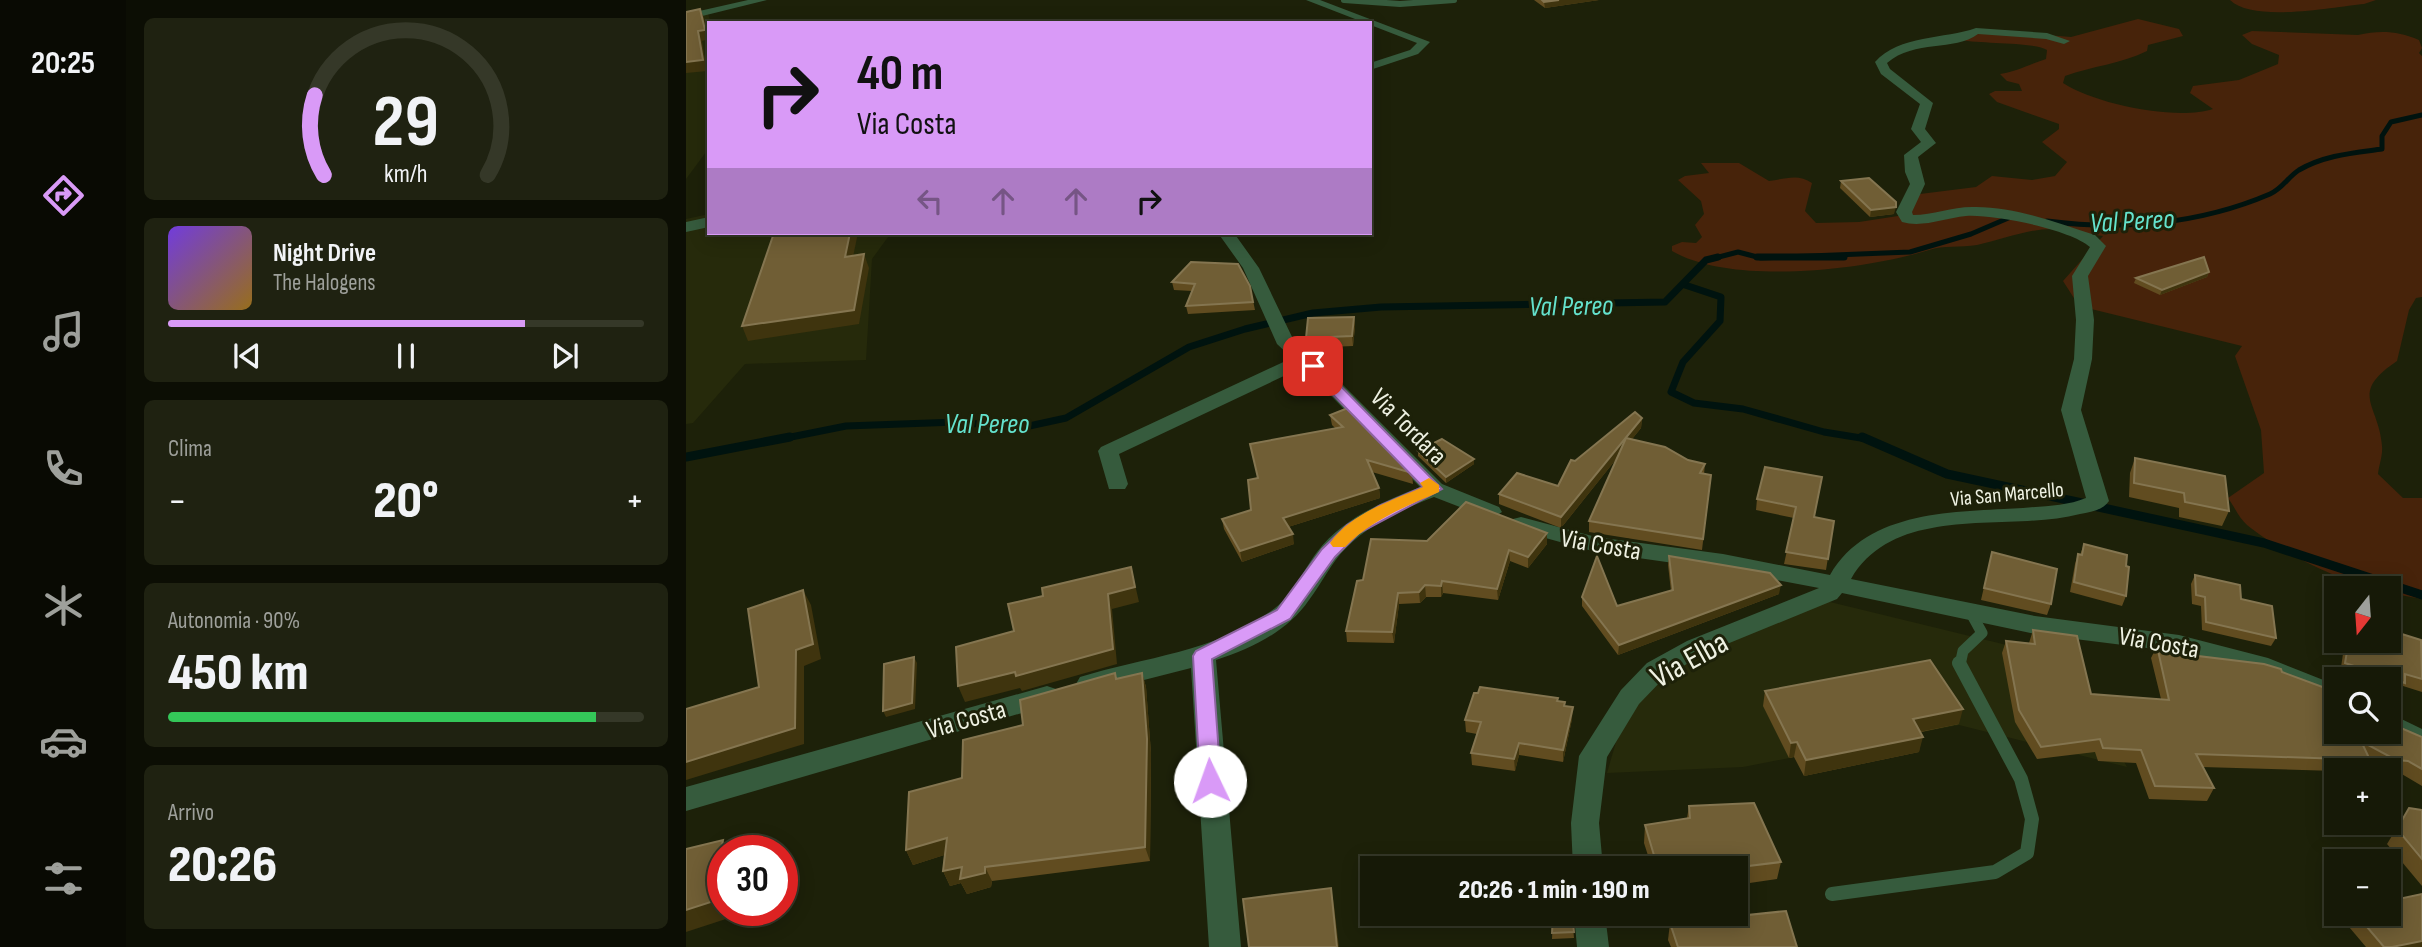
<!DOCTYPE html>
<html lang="it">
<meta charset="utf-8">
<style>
body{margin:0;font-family:"Sofia Sans Condensed",sans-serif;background:#1f2211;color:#f1f3f6;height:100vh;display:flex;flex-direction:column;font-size:26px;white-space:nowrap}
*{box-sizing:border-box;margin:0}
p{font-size:23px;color:#9ea09b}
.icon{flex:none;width:38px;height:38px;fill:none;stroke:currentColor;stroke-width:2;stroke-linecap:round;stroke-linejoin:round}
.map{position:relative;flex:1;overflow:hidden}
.details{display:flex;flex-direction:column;gap:18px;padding:18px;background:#0c0e04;width:560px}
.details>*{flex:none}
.guide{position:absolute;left:21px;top:21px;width:665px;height:214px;border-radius:0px;box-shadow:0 4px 18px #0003,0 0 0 2px #353828;background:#d99af7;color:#111;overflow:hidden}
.needle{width:46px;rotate:197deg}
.tools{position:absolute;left:1638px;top:576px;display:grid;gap:14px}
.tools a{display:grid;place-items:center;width:77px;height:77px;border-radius:0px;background:#161907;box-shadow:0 4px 18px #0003,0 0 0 2px #353828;font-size:35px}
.speed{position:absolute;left:21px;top:835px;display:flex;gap:14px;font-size:35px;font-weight:700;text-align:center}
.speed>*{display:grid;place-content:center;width:91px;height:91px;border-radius:50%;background:#161907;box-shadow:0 4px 18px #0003,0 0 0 2px #353828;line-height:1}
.speed .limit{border:10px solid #d22;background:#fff;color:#111}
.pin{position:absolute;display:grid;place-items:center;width:60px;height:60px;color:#fff;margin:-30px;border-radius:14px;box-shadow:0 4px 10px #0006}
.me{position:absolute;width:77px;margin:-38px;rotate:357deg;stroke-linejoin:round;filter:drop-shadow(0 0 5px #0008)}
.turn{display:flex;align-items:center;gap:24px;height:147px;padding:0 35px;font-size:32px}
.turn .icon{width:91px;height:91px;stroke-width:2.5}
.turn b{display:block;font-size:49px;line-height:60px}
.lanes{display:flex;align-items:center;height:66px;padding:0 35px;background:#0003;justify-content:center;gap:35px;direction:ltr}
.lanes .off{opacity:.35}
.big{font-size:52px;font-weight:800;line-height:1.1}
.details .tile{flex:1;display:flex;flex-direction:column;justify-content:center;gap:10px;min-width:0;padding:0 24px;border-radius:10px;background:#1f2211}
.details .dial{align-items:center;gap:0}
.dial svg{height:182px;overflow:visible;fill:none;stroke:#353828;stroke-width:7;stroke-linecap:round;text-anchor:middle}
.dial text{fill:#f1f3f6;stroke:none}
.song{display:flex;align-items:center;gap:21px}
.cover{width:84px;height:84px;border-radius:10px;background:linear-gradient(135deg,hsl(260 70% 55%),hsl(40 70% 35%))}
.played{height:7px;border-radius:4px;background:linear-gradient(90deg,#d99af7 75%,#353828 75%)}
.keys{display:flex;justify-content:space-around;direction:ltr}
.heat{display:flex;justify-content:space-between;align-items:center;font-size:38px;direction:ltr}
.charge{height:10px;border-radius:5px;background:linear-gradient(90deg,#34c759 90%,#353828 0)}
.trip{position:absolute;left:674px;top:856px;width:388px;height:70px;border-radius:0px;background:#161907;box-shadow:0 4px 18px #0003,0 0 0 2px #353828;font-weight:800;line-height:70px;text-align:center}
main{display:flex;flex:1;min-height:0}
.dock{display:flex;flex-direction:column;width:126px;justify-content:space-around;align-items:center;background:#090a03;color:#9ea09b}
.dock .icon{width:49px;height:49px}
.dock .current{color:#d99af7}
.dock b{font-size:32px;color:#f1f3f6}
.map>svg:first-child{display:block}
</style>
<main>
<nav class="dock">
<b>20:25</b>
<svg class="icon current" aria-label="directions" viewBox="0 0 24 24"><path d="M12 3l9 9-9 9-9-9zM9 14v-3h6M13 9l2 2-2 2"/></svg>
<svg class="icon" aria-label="music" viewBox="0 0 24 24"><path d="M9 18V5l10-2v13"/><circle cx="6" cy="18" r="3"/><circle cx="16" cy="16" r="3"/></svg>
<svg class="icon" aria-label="phone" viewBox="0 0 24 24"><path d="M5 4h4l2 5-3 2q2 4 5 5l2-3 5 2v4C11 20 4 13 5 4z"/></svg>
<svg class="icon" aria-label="climate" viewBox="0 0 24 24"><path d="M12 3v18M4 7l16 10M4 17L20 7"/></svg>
<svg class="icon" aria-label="car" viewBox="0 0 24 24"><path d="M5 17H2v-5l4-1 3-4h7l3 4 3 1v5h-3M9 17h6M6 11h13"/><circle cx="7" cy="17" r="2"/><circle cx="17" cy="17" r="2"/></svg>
<svg class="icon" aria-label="filters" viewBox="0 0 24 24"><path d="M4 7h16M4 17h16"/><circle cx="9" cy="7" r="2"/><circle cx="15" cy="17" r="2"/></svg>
</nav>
<section class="details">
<div class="tile dial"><svg viewBox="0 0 100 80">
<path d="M14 69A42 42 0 1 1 86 69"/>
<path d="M14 69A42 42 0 0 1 10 34" stroke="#d99af7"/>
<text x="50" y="56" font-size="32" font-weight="700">29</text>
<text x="50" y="72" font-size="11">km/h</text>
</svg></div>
<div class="tile">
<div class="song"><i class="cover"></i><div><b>Night Drive</b><p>The Halogens</p></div></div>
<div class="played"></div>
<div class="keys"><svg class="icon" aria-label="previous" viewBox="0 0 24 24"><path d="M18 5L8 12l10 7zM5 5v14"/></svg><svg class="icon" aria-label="pause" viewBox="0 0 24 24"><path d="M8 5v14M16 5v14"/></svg><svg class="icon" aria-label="next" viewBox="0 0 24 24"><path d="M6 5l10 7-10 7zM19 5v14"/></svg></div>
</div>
<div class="tile"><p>Clima</p>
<div class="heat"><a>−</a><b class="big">20°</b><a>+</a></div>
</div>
<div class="tile"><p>Autonomia · 90%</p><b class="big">450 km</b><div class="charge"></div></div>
<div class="tile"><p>Arrivo</p><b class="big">20:26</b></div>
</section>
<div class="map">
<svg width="1736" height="947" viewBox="0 0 1736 947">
<rect width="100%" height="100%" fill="#1d2109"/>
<g fill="#262a0b">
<polygon points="22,14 25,23 23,148 0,179 0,15"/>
<polygon points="23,214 23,233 205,233 186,259 180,360 59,364 7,423 0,424 0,219"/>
<polygon points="1140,601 1333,648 1396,682 1441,767 1273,725 1057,767 921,773 930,742 943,714 987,666"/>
</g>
<g fill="#47230a">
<path d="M1544,0H1690L1678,4C1647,7 1567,23 1544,0Z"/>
<path d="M1452,19L1493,29L1497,36L1462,45L1461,51C1434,64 1407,66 1379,76L1377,83C1409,104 1490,121 1527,109L1504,93L1507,86L1553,80L1592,64L1593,55L1566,44L1556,35L1566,31L1672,35C1694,30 1712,31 1733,40L1736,48L1733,53L1736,56V297L1730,298L1723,310L1711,361C1662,394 1693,404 1696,446C1697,455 1693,465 1692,474L1717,498H1736V599L1703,593V588C1661,588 1593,551 1561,525C1553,518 1548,506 1542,498L1578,473L1575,430L1549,356L1556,346L1393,306L1377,281L1417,236C1402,234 1385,230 1369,229C1343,228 1316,240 1291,245C1275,248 1257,245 1243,250C1179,270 1046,286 986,251V246L996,242L1010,243L1016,237L1009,225L1018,214L1015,201L992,180L999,176L1023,173L1015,163H1053L1083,181C1099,179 1112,173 1126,183L1119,211L1130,223L1173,222L1225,214L1226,195L1290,187L1306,176L1346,180L1369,176L1381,162L1356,142L1373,129V124L1311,102L1303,94L1309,91H1336L1333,84L1321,81L1314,74C1330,72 1344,64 1360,59L1361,50C1349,42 1295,44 1275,40L1299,30L1385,37Z"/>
</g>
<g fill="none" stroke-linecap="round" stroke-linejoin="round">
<g stroke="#00130f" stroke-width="5">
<path d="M1361,221C1436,231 1514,224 1584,194C1596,189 1602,177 1613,170C1639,155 1667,153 1696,149V136L1705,122L1736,115"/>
<polyline points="1025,259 1052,252 1075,258 1224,252 1285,234 1327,216"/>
</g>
<g stroke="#00130f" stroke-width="7">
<polyline points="1071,257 1158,257"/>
<polyline points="999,285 1035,297 1034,321 997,362 985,392 1008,403 1057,409 1138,432 1181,439"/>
<polyline points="95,439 160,426 271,422 334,428 380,418 503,347 559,329 627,313 695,307 979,302 1020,260 1032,257"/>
</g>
<g stroke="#00130f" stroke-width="9">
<polyline points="1176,437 1261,474 1396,503"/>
<polyline points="0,457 104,437"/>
<polyline points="1408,506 1578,543 1736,595"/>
</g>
<polyline stroke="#365b3d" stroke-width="6" points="658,0 714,4 768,0"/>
<polyline stroke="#365b3d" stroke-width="11" points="1274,665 1277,651 1296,633 1285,613"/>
<polyline stroke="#365b3d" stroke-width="14" points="1146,894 1309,872 1341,853 1346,819 1335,779 1273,663"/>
<g fill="#365b3d" fill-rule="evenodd">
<polygon points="62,0 81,0 0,20 0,14"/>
<polygon points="620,0 634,0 744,42 732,54 684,70 684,63 724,50 731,43"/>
<path d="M1290,28L1361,33L1384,41L1378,44L1360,39L1292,34C1268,52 1229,39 1201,63L1204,69L1247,103L1239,129L1250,143L1232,157L1239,184L1226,212L1227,215C1247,215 1266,207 1286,207C1328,206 1369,222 1409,235L1420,246L1402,276L1408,320L1406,359L1395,410L1423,501C1417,510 1405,512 1394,514C1322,533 1210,502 1165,579L1349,616L1493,635L1582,658L1650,685V706L1564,671L1493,652L1349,634L1156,593L1151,599L1019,653L979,677L953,704L921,757L913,823L917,868H887L885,823L893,756L935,690L961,663L1001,641L1133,588L1037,570L910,552L827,529L824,524L827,519L835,517L910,537L1037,554L1144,575C1182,509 1270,512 1337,508C1358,506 1381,506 1400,498L1375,410L1388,359L1390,320L1386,276L1404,247C1384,229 1306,214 1280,216C1258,218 1237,228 1216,222L1210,212L1224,184L1219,172L1218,155L1235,142L1225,129L1234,104L1195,74L1189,62C1213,35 1259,39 1290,28Z"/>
<polygon points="23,217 23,227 0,232 0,222"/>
<path d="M532,233H548L573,268L608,341L634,362L756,484L813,507L816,512L805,519L748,497C717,509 685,523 660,548C645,563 636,583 623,600C602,631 565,649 530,660L555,947H523L505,668L403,694L394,691L390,684L394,677C459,657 528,652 585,611C606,597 616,572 631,552C656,519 696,502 734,487L617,367L433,454L442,484L439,489H423L412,451L415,447L606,358L591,344L557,268Z"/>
<polygon points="361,686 370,689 374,696 370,703 0,811 0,787"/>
<polygon points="1703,713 1736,729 1736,753 1696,732 1703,732"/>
<polygon points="888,914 919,914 923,947 891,947"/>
</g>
</g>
<g fill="#614c20">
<polygon points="848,0 913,0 859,8"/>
<polygon points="1155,181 1208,214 1184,217 1154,188"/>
<polygon points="1523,272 1521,277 1474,295 1448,283 1450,278"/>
<polygon points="486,282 564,286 569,310 502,314 500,306 506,291 488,290"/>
<polygon points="668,317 669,327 667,346 621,348 620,338"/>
<polygon points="644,415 726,473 727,484 686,472 693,488 694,498 602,527 608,544 556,562 538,529 536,519 565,510 571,479 650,429 646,425"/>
<polygon points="956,418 955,428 946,439 1002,460 1019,464 1018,474 1025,475 1016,550 903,532 903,521 931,458 875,528 813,504 813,494 872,486 889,461"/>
<polygon points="732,451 788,464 760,483 732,456"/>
<polygon points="1449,458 1543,511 1536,526 1493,517 1493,508 1443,497 1444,473"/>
<polygon points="1079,467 1128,517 1148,521 1140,570 1098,564 1108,518 1070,510 1071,499"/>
<polygon points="861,533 861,544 842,568 824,561 812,600 757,593 755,597 740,597 734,603 713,604 708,643 661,642 660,631 677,580 741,541"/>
<polygon points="1398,544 1440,566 1440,596 1436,606 1384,592 1389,564 1392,554 1394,555"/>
<polygon points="1306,552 1365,604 1361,615 1295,600"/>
<polygon points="983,556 1093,594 932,655 896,606 896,597 931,606 985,591 982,565"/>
<polygon points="1509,575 1555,599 1590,638 1585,646 1516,630 1515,606 1506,604 1505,584"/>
<polygon points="1347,630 1405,694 1475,699 1465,658 1471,646 1504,655 1596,672 1650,732 1736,737 1736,786 1714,773 1703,773 1703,770 1697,770 1682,762 1678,770 1650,770 1650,771 1516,767 1528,788 1521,801 1463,799 1450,763 1412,761 1409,752 1351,759 1329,722 1316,653 1320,641 1343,643"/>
<polygon points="1662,640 1674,640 1684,643 1684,640 1703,640 1736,651 1736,692 1717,686 1713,693 1703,690 1703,679 1670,679 1654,674 1658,647"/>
<polygon points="429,673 431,679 456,673 460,687 465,753 464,861 306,881 305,887 281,894 275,883 264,886 257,871 258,855 227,865 220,850 337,725"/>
<polygon points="1079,691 1273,724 1235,732 1233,752 1118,776 1108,757 1103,758 1077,706"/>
<polygon points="872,701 879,706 886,719 877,762 833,755 829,771 786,765 785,753 791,734 780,732 779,720"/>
<polygon points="1003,806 1095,862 1091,879 1050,885 1050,868 966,868 958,843 959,825 1001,818"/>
<polygon points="1723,808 1736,810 1736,886 1701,844"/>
<polygon points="867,914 887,914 886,914 888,938 866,939"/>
<polygon points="1663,914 1703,914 1736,947 1680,947 1658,921"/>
<polygon points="984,923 1111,947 985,947 982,940"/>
</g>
<g fill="#3f340e">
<polygon points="873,0 913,0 859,8 858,2"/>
<polygon points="14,9 18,18 23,39 16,41 21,71 0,73 0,62"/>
<polygon points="1210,207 1208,214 1184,217 1185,210"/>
<polygon points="164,233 172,233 164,271 159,257"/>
<polygon points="178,254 183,268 173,324 62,341 56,326"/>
<polygon points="1523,272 1521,277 1474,295 1476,290"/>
<polygon points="668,317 669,327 667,346 666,336"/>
<polygon points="956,418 955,428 875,528 875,517"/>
<polygon points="788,459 788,464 760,483 760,477"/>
<polygon points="693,488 694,498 599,528 597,518"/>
<polygon points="861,533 861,544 842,568 842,557"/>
<polygon points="607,534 608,544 556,562 554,551"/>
<polygon points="823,550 824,561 812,600 811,589"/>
<polygon points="445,567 453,602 426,609 431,664 336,691 334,688 279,702 272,686 422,594"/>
<polygon points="756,581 757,593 755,597 755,586"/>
<polygon points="739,585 740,597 734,603 733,592"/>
<polygon points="1095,585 1093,594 932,655 933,645"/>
<polygon points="117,590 125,605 135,659 118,666 118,744 0,780 0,762 110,650"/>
<polygon points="712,593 713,604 708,643 706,632"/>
<polygon points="228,657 231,663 229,709 200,717 197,711"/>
<polygon points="456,673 460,687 465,753 464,861 459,847"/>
<polygon points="887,707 886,719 877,762 877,750"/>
<polygon points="1277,709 1273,724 1223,734 1227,719"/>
<polygon points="1237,737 1233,752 1118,776 1120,760"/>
<polygon points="1111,742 1108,757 1103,758 1105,743"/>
<polygon points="833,743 833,755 829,771 828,759"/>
<polygon points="261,838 268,852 227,865 220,850"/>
<polygon points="37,840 44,850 37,850 37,866 33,860"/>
<polygon points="276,867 299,867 306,881 305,887 281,894 275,883 264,886 257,871"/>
<polygon points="37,870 37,910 44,910 43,918 0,932 0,910"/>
<polygon points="645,888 648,905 653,947 651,947"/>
<polygon points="1736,941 1736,947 1706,947"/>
</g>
<g fill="#705e35" stroke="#847550" stroke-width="2">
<polygon points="856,0 873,0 858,2"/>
<polygon points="14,9 19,30 12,31 17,60 0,62 0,12"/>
<polygon points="1183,178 1210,202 1210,207 1185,210 1155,181"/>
<polygon points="88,233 164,233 159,257 178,254 168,310 56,326"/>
<polygon points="1518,257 1523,272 1476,290 1450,278"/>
<polygon points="505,262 552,264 564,286 567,302 500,306 509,284 486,282"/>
<polygon points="668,317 666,336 620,338 622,318"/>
<polygon points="662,408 726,473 681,460 693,488 597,518 607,534 554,551 536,519 565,510 562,480 572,478 564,444 657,427 644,415"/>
<polygon points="949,412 956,418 875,517 813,494 831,473 872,486 885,460 889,461"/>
<polygon points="940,438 979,447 1002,460 1019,464 1014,473 1025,475 1017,539 903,521"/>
<polygon points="756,439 788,459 760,477 732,451"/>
<polygon points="1449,458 1539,476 1543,511 1499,502 1498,493 1448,483"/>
<polygon points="1079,467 1136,477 1128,517 1148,521 1142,559 1100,552 1110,507 1071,499"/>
<polygon points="780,502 861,533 842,557 823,550 811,589 756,581 755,586 739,585 733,592 712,593 706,632 660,631 671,581 677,580 685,539 741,541"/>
<polygon points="1398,544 1441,555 1440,566 1443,567 1440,596 1388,582 1392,554 1396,555"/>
<polygon points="1306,552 1371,569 1365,604 1298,588"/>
<polygon points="911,556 931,606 987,590 983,556 1084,573 1095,585 933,645 896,597"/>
<polygon points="445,567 449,587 422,594 427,649 330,676 329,672 272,686 270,647 328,631 322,604 357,596 356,588"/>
<polygon points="1509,575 1554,585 1555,599 1586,606 1590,638 1520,622 1519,597 1510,595"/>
<polygon points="117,590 127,644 110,650 109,728 0,762 0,709 73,687 62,609"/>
<polygon points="1347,630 1391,636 1405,694 1483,700 1471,646 1502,650 1504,655 1578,664 1595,669 1596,672 1650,692 1650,732 1702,732 1708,725 1736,737 1736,769 1722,761 1710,760 1675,741 1684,760 1510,754 1528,788 1469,786 1455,750 1417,748 1414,739 1355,747 1333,710 1320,641 1349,644"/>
<polygon points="1703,630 1735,640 1736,679 1719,674 1719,683 1659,663 1663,640 1674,640 1689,645 1689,640 1703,640"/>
<polygon points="228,657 226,703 197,711 198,664"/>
<polygon points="1244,660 1277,709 1227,719 1237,737 1120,760 1111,742 1105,743 1079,691"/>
<polygon points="429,673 430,679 456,673 461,739 459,847 299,867 299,873 274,879 276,867 257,871 261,838 220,850 223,792 276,778 277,740 337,725 334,700"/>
<polygon points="794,687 872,698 871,701 879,702 878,706 887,707 877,750 833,743 828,759 785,753 795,722 779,720 788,693 792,693"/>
<polygon points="1068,803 1095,862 1046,868 999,868 997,859 970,862 959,825 1004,818 1003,806"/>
<polygon points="1723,808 1736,810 1736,859 1711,829"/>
<polygon points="37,840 33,860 37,859 37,870 31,900 0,910 0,849"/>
<polygon points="645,888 651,947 563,947 557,899"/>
<polygon points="1736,894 1736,941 1706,947 1698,947 1670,914 1703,914 1703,901"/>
<polygon points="1100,911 1111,947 992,947 984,923"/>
<polygon points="867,914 886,914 888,932 866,933"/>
</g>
<polygon fill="#d99af7" stroke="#8d64a1" stroke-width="2" points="627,362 632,363 756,489 673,533 649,557 604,619 526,659 535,781 532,787 524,789 517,787 514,781 507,656 510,651 591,610 636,549 661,525 693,506 737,487 622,369 622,363"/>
<path fill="#f59e0b" d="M743,478L753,485V492C719,507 685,520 659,547H647L644,543C665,513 705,501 737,487L734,483Z"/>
<g text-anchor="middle" stroke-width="6" stroke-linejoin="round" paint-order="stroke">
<g font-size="21" fill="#eef1e2" stroke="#1d2109">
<text transform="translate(1321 494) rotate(-5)" y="7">Via San Marcello</text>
</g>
<g font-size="26" fill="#eef1e2" stroke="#1d2109">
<text transform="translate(723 426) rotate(45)" y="9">Via Tordara</text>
<text transform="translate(915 544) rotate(10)" y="9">Via Costa</text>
<text transform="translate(1473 642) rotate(10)" y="9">Via Costa</text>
<text transform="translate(280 719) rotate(-16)" y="9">Via Costa</text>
</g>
<g font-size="28" font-style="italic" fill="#64e2cd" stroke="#1d2109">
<text transform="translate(1446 220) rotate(-3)" y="10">Val Pereo</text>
<text transform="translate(885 305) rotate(-1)" y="10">Val Pereo</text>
<text x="301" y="433">Val Pereo</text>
</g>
<g font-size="32" fill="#eef1e2" stroke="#1d2109">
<text transform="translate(1003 659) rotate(-29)" y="11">Via Elba</text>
</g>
</g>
</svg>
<div class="tools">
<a><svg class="needle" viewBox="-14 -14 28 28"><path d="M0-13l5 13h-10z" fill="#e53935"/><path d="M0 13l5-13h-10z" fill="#9ea09b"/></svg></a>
<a><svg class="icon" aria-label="search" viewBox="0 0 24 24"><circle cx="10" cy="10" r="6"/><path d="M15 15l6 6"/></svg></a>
<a>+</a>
<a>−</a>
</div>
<div class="speed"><div class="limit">30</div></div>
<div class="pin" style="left:627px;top:366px;background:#d93025"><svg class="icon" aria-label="arrive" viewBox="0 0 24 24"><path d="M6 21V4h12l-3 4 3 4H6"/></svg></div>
<svg class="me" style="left:524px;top:781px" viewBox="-20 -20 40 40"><circle r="19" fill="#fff"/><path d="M0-13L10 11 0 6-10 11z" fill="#d99af7"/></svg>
<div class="trip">20:26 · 1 min · 190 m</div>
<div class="guide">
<div class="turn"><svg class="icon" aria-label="right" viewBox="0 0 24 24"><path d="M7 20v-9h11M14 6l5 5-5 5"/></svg><div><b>40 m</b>Via Costa</div></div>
<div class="lanes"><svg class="icon off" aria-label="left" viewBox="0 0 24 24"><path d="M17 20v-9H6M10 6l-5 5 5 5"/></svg><svg class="icon off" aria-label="ahead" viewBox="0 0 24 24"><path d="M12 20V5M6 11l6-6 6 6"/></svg><svg class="icon off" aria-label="ahead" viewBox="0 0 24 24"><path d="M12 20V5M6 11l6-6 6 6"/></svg><svg class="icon" aria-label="right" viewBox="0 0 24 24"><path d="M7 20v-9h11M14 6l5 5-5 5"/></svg></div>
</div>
</div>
</main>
